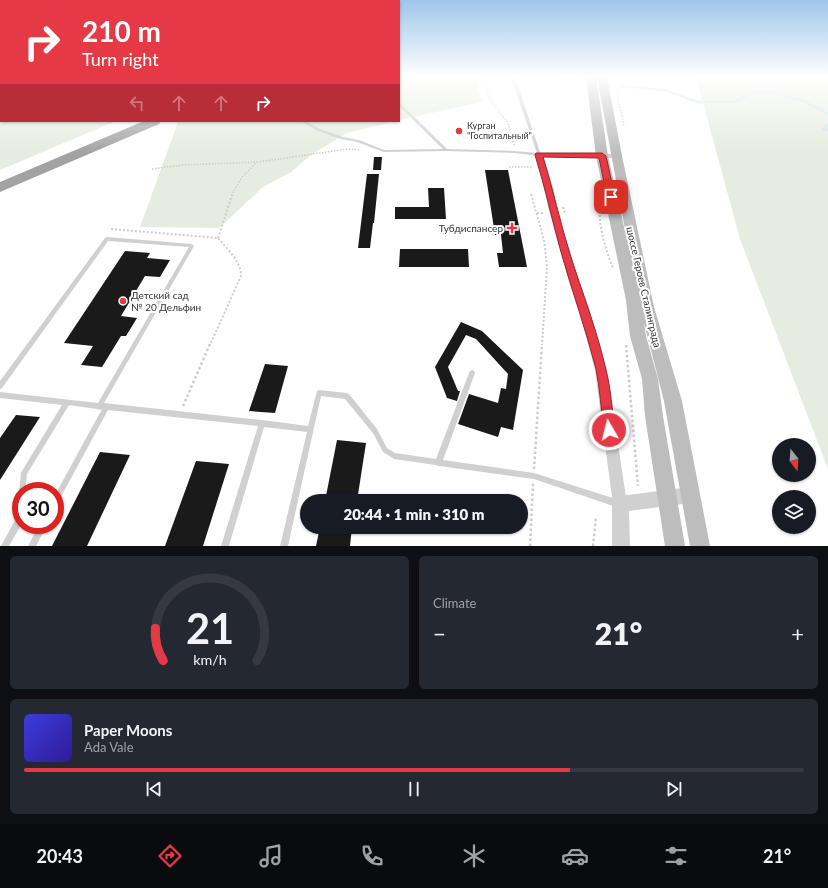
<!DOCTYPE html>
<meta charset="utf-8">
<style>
body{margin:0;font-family:Lato,sans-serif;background:#242831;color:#f1f3f6;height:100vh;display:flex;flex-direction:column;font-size:15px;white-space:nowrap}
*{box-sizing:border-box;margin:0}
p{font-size:13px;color:#9ea1a6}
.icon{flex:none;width:22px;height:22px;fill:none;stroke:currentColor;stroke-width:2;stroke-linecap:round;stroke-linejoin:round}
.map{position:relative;height:546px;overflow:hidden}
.side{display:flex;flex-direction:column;gap:10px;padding:10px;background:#0d0f14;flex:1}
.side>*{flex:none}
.top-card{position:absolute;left:0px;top:0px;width:400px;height:122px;box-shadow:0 1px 3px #0004;background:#e63946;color:#fff;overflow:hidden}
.needle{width:26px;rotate:163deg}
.controls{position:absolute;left:772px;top:438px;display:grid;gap:8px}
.controls a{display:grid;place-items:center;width:44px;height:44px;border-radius:50%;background:#171b24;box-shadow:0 1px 3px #0004;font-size:20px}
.speed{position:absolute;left:12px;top:482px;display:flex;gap:8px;font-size:20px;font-weight:700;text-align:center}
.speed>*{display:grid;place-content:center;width:52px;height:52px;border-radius:50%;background:#171b24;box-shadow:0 1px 3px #0004;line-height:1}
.speed .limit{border:6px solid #d22;background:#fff;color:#111}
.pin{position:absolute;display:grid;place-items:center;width:34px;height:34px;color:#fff;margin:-17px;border-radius:8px;box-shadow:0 2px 6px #0006}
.me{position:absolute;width:44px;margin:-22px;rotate:352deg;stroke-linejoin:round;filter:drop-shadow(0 0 3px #0008)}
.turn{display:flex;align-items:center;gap:14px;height:84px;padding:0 16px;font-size:18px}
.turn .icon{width:52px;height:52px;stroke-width:2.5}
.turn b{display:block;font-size:28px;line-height:34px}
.lanes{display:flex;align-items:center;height:38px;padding:0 16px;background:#0003;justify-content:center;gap:20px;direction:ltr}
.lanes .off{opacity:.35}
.big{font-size:30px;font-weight:800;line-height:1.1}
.side .tile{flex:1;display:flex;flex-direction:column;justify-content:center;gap:6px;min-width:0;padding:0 14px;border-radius:6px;background:#242831}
.side .dial{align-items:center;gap:0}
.dial svg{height:104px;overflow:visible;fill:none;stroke:#363941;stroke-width:7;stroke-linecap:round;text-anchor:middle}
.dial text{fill:#f1f3f6;stroke:none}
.song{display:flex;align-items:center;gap:12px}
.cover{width:48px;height:48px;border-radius:6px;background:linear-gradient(135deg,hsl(240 70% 55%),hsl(250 70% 35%))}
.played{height:4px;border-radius:2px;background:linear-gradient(90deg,#e63946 70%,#363941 70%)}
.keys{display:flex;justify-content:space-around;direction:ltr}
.heat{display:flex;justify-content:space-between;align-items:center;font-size:22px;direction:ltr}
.side .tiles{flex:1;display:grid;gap:10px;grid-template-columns:1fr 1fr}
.tile:last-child{grid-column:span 2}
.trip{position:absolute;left:300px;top:494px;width:228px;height:40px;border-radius:20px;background:#171b24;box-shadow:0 1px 3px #0004;font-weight:800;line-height:40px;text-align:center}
.tab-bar{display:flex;height:64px;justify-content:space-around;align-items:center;background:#090b0e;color:#9ea1a6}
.tab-bar .icon{width:28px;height:28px}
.tab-bar .selected{color:#e63946}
.tab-bar b{font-size:18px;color:#f1f3f6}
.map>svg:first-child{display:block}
</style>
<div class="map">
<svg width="828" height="546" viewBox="0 0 828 546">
<rect width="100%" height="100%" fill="#fff"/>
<g fill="#e6ecdf">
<polygon points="399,77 475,77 482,102 399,120"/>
<polygon points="696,77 828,77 828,469 740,239"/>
<polygon points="0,119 1,121 116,121 0,170"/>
<polygon points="396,121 347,133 312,154 291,172 263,187 219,228 140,227 178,122"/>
</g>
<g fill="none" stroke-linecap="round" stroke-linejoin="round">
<g stroke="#cfe2ee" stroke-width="2.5">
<polyline points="567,77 568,82"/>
<polyline points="620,86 664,90 698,102 734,102 755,92 775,93 806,102 828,114"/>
<polyline points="828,125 823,129 828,130"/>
</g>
</g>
<g fill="#1a1a1a">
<polygon points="374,157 382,157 381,170 373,170"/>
<polygon points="485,170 508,170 527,267 499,267 497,253 503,253 501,235 495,235"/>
<polygon points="367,174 379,174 374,223 373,223 370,248 358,248"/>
<polygon points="428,188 444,188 446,219 395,219 395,207 429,207"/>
<polygon points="400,249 468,249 469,267 399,267"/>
<polygon points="125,251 150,253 147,258 170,260 160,277 145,276 121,316 137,318 126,336 121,336 102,367 81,365 93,346 64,343"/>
<polygon points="461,322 482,331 523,370 513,430 501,427 498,437 458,424 469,394 498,403 501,388 506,389 508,374 476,339 466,335 448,367 458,391 460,391 457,401 447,398 435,367"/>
<polygon points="265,364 288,366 275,413 249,411"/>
<polygon points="16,415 40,417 0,480 0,438"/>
<polygon points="337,440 366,443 357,501 325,501"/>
<polygon points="100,452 130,455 87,546 52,546"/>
<polygon points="196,461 229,464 203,546 165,546"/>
<polygon points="320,527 352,527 350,546 316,546"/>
</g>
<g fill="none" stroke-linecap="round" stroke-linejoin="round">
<g stroke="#cdcdcd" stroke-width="1.5" stroke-dasharray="1.5 1.5" stroke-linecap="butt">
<polyline points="482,77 490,100 508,123 514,145"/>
<polyline points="617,95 624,124 623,127"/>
<polyline points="509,167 533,167"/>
<polyline points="152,169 183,165 258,162 347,149 360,150"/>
<polyline points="233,193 242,177 257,162"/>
</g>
<g stroke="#cdcdcd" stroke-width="2" stroke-dasharray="2 2" stroke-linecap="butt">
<polyline points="531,194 544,240 547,267 542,345"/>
<path d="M600,203C598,225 605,248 613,268"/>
<polyline points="563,207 565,214"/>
<polyline points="537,213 545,213"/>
<path d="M111,229L218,238C227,249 241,261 241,276L210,345"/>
<polyline points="218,238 233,192"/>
</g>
<g stroke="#cdcdcd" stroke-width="2.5" stroke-dasharray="2.5 2.5" stroke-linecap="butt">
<polyline points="626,345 638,486"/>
<polyline points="183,406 210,344"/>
<polyline points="534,469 542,344"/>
<polyline points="530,546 533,483"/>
<polyline points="593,546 596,516"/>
</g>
<g fill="#d0d0d0" fill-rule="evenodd">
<polygon points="511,77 515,77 541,155 540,156 515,153 446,151 384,152 357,142 341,139 318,131 300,121 305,121 320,129 343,137 359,140 384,150 443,149 399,106 399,103 400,103 447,149 515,151 537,153"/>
<polygon points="107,237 192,244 194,246 104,403 261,420 262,420 308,426 317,391 319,390 347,393 349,394 377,429 387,448 395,453 436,459 469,373 470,371 472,370 474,371 475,373 443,460 534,473 619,500 623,504 619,508 534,479 439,466 438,466 436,465 394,459 383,452 373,433 345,399 321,396 288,546 280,546 307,432 264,427 229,546 221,546 258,426 108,410 57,504 55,506 55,495 102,409 99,410 97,409 69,405 27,474 25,491 21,491 21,494 20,493 19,491 21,473 22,471 62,405 0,398 0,392 98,403 189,247 108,241 2,388 0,389 0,381 105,238"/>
<polygon points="21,496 21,525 9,546 1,546 15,520 17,500"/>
<polygon points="39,525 47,525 36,546 28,546"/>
</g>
<polygon fill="#d0d0d0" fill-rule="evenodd" points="536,153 616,154 620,156 616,158 544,157 554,191 556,207 580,285 588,305 607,371 627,504 625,509 620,511 615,509 613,504 595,371 578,305 570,285 548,207 546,191 535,155"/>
<polygon fill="#d0d0d0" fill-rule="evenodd" points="690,487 696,489 698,495 696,501 690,503 629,511 630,546 612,546 612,504 614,498 620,496"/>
<polygon fill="#bdbdbd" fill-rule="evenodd" points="586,77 596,77 608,156 627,240 597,77 607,77 622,156 654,307 682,401 710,546 690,546 664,401 644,323 646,336 658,379 663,416 685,546 665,546 645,416 642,379 630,336 626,300 596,156"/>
<polygon fill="#a2a2a2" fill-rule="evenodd" points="144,121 161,121 159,124 0,192 0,182"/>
</g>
<linearGradient id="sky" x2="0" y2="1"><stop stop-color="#9ec6ea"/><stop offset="0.5" stop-color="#fff"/><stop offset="1" stop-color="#fff" stop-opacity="0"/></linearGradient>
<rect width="828" height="153" fill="url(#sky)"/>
<path fill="#e63946" stroke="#96252e" d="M536,153H602L606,156L615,197L611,200L607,197L599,158L543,157C553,189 560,222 570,254C582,292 597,330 606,370C611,389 612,410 615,430L614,434L609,436L605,434L604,430C601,410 600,389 596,369C586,330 572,291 561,252C552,220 545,187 535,155Z"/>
<g fill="#e63946" stroke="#fff" stroke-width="1.5">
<circle cx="459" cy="131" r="4"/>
<path d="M510 222h4v4h4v4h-4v4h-4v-4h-4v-4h4z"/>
<circle cx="123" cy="301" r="4"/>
</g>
<g text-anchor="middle" stroke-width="4" stroke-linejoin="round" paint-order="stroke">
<g font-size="9" fill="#333" stroke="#fff" text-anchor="start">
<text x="467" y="129">Курган<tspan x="467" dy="10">"Госпитальный"</tspan></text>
</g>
<g font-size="10" fill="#333" stroke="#fff" text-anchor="end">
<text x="503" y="232">Тубдиспансер</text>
<text x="131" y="299" text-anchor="start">Детский сад<tspan x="131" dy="12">№ 20 Дельфин</tspan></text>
</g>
<g font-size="10" fill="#333" stroke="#fff">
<text transform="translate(644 287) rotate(77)" y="4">шоссе Героев Сталинграда</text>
</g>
</g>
</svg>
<div class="controls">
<a><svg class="needle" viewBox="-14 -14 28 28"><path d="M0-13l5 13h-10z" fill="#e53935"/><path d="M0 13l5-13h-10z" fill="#9ea1a6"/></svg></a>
<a><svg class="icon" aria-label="layers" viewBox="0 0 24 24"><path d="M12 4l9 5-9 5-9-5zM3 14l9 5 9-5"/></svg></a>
</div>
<div class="speed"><div class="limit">30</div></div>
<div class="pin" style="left:611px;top:197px;background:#d93025"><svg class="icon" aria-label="arrive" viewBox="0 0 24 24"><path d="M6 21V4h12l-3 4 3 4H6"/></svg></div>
<svg class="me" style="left:609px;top:430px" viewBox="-20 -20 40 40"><circle r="17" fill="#e63946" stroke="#fff" stroke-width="3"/><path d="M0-11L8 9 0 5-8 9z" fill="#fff"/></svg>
<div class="trip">20:44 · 1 min · 310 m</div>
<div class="top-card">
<div class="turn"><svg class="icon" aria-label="right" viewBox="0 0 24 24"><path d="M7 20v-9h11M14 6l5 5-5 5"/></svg><div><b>210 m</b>Turn right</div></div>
<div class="lanes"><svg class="icon off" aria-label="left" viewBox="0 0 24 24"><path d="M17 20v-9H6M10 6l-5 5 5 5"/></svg><svg class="icon off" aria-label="ahead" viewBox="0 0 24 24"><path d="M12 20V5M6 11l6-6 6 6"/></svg><svg class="icon off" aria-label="ahead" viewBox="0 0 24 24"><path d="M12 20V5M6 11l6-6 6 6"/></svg><svg class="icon" aria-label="right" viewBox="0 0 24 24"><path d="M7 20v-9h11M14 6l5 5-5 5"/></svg></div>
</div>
</div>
<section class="side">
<div class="tiles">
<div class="tile dial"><svg viewBox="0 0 100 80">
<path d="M14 69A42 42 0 1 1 86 69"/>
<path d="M14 69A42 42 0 0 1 8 44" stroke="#e63946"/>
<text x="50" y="56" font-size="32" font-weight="700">21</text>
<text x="50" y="72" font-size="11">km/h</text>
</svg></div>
<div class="tile"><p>Climate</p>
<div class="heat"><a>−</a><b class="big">21°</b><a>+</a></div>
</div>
<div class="tile">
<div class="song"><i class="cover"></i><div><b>Paper Moons</b><p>Ada Vale</p></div></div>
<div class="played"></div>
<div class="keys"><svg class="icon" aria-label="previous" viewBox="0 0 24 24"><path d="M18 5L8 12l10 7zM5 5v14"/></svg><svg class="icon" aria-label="pause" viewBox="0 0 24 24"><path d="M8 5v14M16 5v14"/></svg><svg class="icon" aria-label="next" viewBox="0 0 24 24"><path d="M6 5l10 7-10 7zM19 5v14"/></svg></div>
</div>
</div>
</section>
<nav class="tab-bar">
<b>20:43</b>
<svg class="icon selected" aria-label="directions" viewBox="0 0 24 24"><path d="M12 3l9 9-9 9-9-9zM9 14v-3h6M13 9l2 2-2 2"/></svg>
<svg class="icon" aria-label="music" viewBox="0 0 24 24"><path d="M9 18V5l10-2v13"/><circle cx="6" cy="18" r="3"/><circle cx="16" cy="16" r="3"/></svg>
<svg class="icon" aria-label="phone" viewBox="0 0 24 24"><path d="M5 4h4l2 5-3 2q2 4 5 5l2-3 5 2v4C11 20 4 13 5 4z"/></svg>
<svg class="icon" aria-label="climate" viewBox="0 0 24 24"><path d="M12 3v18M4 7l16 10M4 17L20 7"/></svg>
<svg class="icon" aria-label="car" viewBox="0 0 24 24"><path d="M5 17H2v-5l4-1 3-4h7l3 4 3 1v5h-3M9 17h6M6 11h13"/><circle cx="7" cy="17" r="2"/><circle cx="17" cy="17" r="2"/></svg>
<svg class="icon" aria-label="filters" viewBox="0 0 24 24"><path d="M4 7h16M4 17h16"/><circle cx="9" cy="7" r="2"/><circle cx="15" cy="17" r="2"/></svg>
<b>21°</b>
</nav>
